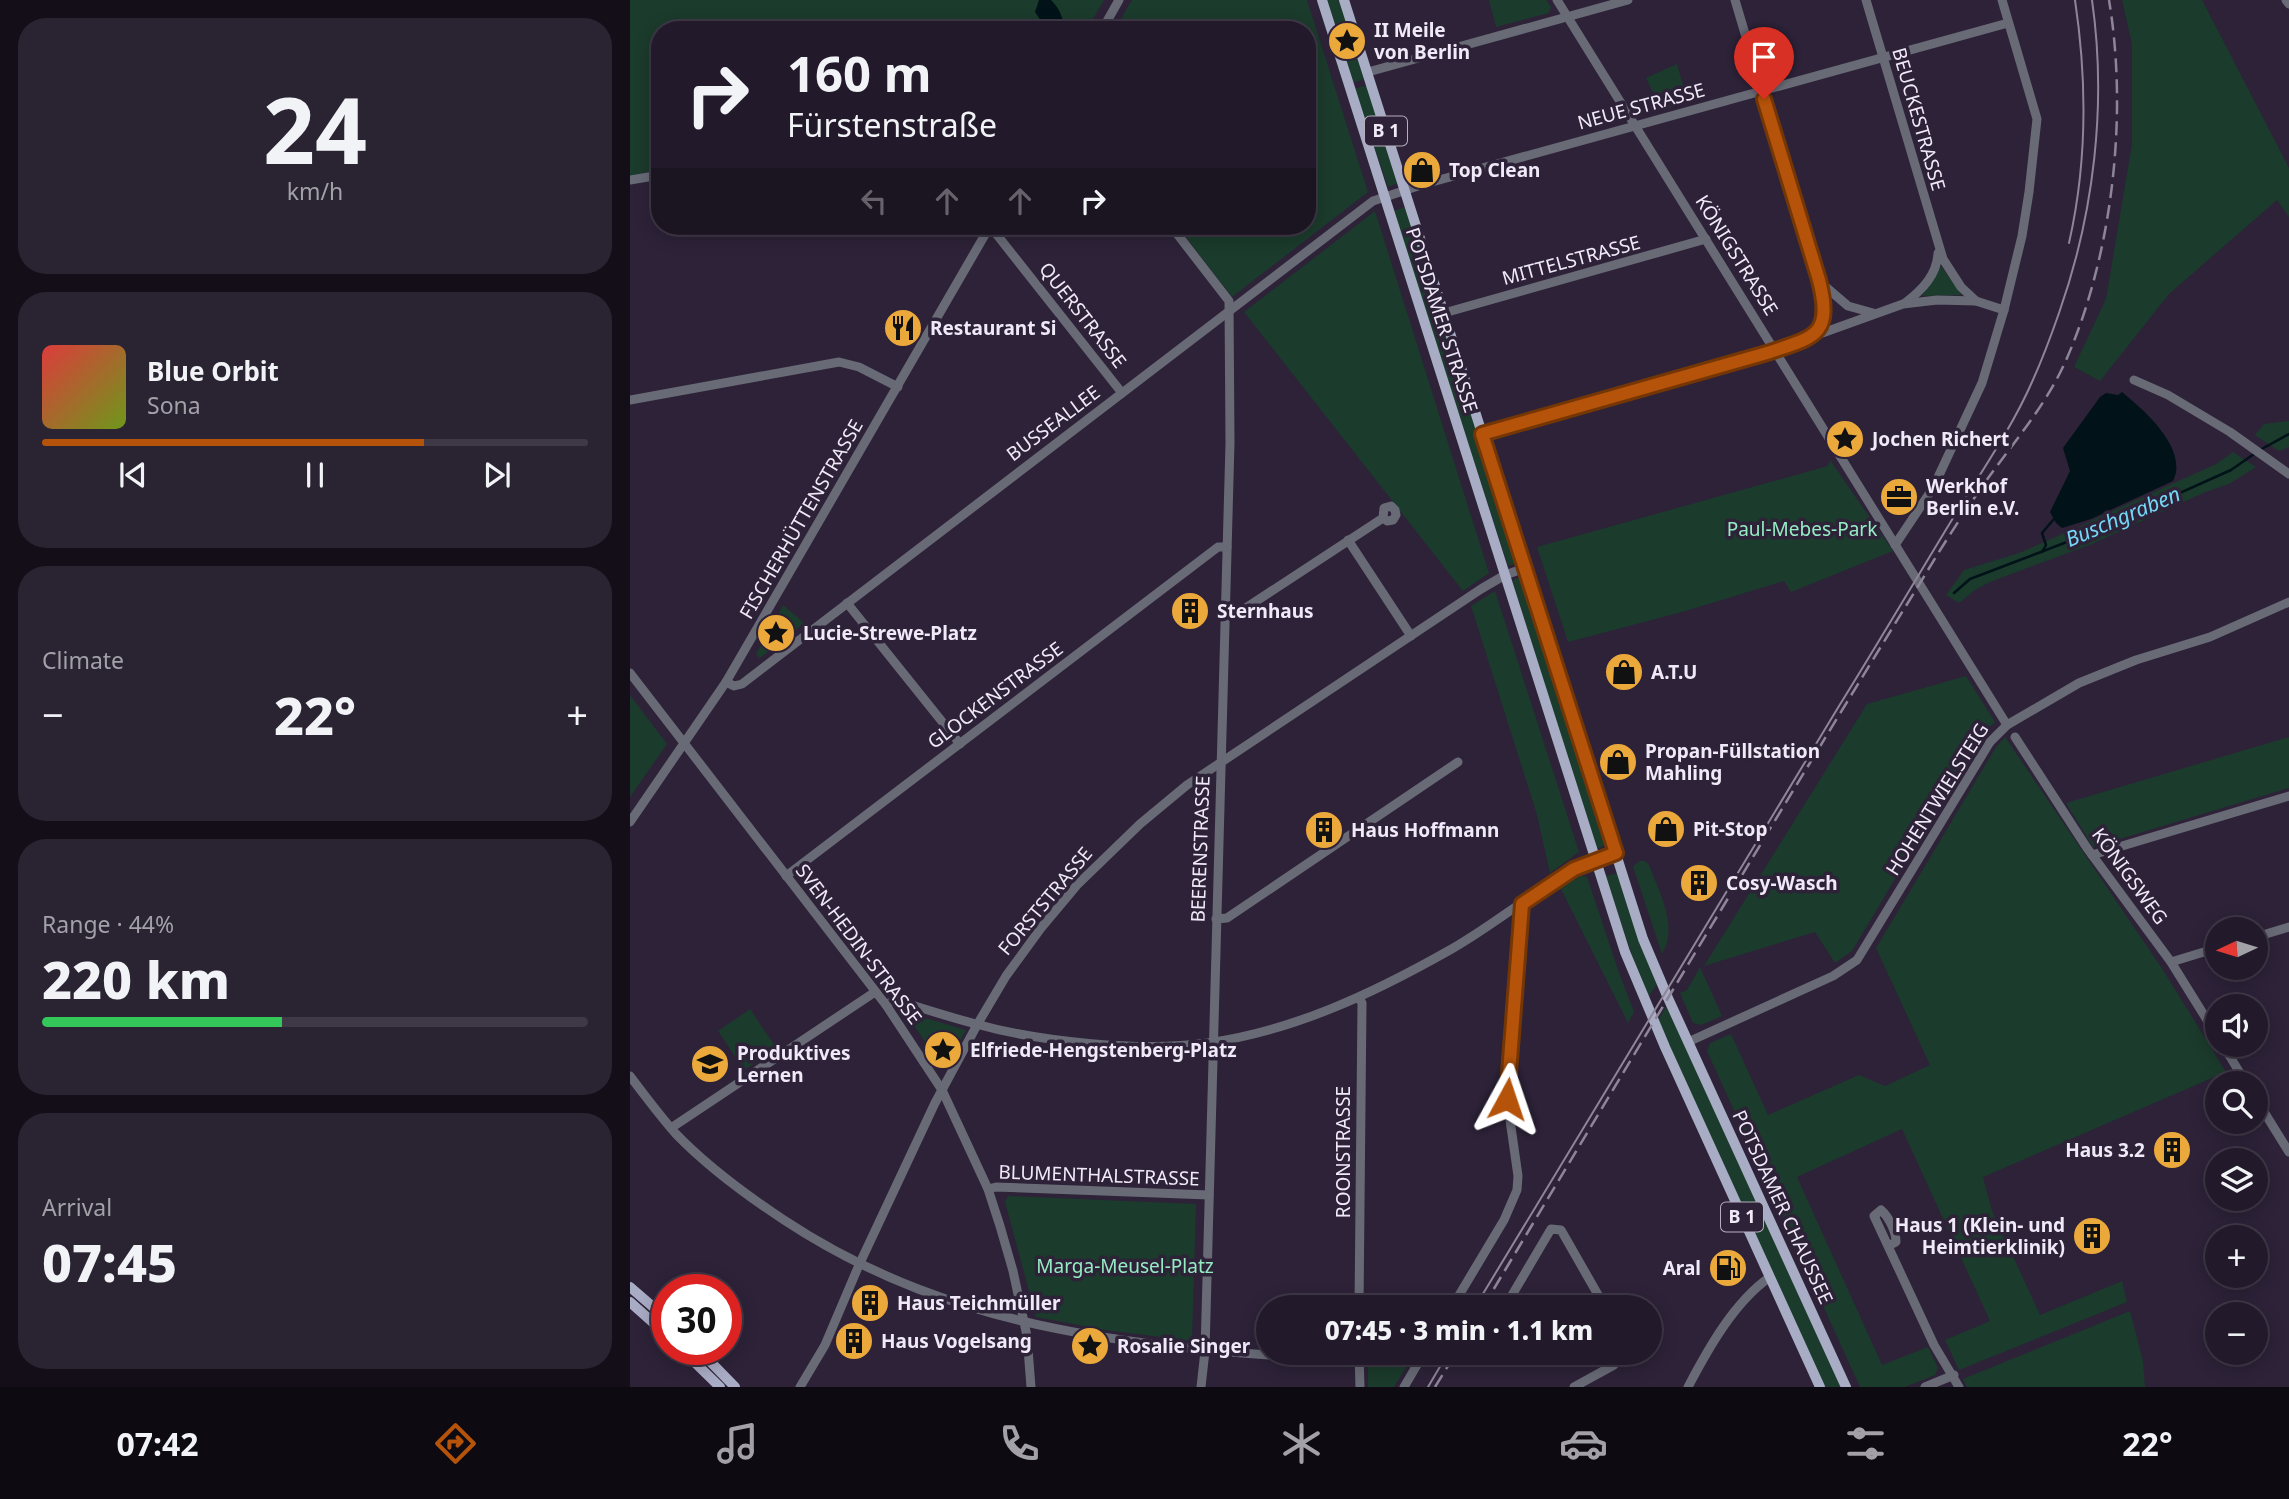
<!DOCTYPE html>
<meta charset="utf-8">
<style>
body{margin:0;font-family:"Noto Sans",sans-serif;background:#2a2332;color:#f1f3f6;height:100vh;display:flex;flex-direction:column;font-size:26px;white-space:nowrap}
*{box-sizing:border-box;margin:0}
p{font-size:23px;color:#a2a1a8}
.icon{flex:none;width:38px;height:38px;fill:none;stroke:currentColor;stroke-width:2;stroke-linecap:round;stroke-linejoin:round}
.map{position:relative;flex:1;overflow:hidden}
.sheet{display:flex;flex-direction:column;gap:18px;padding:18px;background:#130e17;width:630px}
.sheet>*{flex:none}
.banner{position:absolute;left:21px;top:21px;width:665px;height:214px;border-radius:28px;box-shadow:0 4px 18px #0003,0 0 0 2px #3f3847;background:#221a2a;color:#f1f3f6;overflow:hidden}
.needle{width:46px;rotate:266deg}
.tools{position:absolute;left:1575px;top:917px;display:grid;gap:14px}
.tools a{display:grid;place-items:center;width:63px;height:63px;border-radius:50%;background:#221a2a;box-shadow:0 4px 18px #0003,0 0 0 2px #3f3847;font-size:35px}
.speed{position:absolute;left:21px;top:1274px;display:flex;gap:14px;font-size:35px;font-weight:700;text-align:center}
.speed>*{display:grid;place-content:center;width:91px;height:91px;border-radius:50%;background:#221a2a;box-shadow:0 4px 18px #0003,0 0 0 2px #3f3847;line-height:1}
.speed .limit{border:10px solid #d22;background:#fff;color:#111}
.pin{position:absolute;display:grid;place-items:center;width:60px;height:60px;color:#fff;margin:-72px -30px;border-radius:50% 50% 50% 0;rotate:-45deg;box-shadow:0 0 7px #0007}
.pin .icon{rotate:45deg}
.me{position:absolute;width:77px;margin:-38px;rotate:5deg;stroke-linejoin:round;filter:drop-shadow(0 0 5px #0008)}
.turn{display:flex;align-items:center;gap:24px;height:147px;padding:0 21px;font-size:32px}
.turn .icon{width:91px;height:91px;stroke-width:2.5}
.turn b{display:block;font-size:49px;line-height:60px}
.lanes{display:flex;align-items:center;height:66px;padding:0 21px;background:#0003;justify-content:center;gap:35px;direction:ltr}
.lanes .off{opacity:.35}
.big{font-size:52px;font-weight:800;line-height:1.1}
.sheet .card{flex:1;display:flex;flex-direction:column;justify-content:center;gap:10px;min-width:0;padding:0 24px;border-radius:28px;background:#2a2332}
.sheet .dial{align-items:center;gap:0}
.dial b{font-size:91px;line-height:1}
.song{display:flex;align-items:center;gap:21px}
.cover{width:84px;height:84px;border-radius:10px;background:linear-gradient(135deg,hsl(0 70% 55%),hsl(80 70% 35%))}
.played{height:7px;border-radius:4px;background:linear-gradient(90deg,#b45309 70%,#3f3847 70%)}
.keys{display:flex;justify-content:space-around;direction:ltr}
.heat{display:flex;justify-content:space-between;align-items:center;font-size:38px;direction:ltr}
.charge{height:10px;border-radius:5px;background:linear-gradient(90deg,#34c759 44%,#3f3847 0)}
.trip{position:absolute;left:626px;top:1295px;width:406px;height:70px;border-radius:35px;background:#221a2a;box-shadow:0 4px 18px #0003,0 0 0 2px #3f3847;font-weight:800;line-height:70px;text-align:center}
.tab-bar{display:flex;height:112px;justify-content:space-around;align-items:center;background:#0e0a11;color:#a2a1a8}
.tab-bar .icon{width:49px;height:49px}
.tab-bar .current{color:#b45309}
.tab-bar b{font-size:32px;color:#f1f3f6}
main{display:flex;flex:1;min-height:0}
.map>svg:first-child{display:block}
</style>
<main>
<section class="sheet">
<div class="card dial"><b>24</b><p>km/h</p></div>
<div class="card">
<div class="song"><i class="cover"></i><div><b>Blue Orbit</b><p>Sona</p></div></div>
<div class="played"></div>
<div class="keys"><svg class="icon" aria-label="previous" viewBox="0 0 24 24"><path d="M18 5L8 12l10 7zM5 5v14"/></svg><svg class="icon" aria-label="pause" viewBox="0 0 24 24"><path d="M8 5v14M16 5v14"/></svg><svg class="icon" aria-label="next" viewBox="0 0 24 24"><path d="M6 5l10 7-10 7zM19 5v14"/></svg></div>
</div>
<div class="card"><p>Climate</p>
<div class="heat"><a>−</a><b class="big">22°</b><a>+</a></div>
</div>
<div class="card"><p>Range · 44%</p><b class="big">220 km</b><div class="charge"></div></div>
<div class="card"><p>Arrival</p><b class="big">07:45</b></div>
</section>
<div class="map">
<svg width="1659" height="1387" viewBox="0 0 1659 1387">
<rect width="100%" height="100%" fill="#2d2238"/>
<g fill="#1b3b2c">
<polygon points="0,0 474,0 457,30 30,30 30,169 0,176"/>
<polygon points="502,0 677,0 738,192 602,297 547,226 677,226 677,30 484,30"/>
<polygon points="696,0 710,0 736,79 722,83"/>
<polygon points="859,0 916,0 921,7 919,13 866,27"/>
<polygon points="1492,0 1572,0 1659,168 1659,217 1647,200 1539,294 1470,381 1444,367 1476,299 1502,144 1502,44"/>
<polygon points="1047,64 1058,103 1034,109 1030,94 1022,91 1016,78"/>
<polygon points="737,85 768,183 758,187 724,89"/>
<polygon points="776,207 888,560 888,563 878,566 763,211"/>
<polygon points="745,211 859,573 833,591 614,312"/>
<polygon points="1310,265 1332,295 1292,296"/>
<polygon points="1659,421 1659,447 1649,451 1625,435 1634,424"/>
<polygon points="1603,452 1626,467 1599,484 1573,493 1462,544 1360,582 1345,590 1329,603 1316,595 1334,570 1389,553 1419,540 1586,464"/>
<polygon points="1200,460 1263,551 1161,592 1154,581 1052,612 938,642 907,547 1198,466"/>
<polygon points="892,577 978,844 966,849 882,580"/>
<polygon points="865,591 949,852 920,873 907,815 841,606"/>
<polygon points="153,605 174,623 130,658 126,654"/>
<polygon points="1336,676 1365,722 1351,735 1222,951 1205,963 1185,932 1074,966 1237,704"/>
<polygon points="0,695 37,744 0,797"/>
<polygon points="1375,737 1533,970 1596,1072 1353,1177 1362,1211 1410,1315 1492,1281 1497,1302 1329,1370 1315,1340 1360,1321 1272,1129 1167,1177 1252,1365 1298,1347 1308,1368 1305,1375 1275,1387 1230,1387 1077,1051 1080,1043 1101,1034 1138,1115 1229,1075 1255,1086 1300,1065 1246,948 1366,747"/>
<polygon points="1659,737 1659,788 1463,847 1436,803"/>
<path d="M1010,861H1015L1019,865C1029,892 1049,927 1032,954L1003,866Z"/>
<polygon points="988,873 1027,984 1017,999 975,876"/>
<polygon points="951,876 957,877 988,970 1004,1012 998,1023 930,887"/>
<polygon points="1070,967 1092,1016 1071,1025 1063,1023 1050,993 1057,990"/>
<polygon points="1037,1005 1211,1387 1195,1387 1027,1022"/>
<polygon points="120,1009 147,1049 114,1070 88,1031"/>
<polygon points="275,1012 336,1030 314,1070"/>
<polygon points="378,1196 566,1204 562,1341 475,1330 406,1317 375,1202"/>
<polygon points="1500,1311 1513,1361 1515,1387 1337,1387 1333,1379"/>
<polygon points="738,1357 780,1361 764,1387 738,1387"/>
</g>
<g fill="#011218">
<path d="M409,0H421C429,8 435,19 432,30H417L405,12Z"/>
<path d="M1492,392C1514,410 1559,449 1543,481L1461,519L1432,528L1426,523L1420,512L1440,471L1433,448L1470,397L1476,393L1488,395Z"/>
</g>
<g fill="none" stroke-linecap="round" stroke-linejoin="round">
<g stroke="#011218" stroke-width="2.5">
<polyline points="1630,450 1659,434"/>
<polyline points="1412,552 1416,545 1412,533 1424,519"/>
<polyline points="1324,593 1340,579 1463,532 1601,470 1624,454"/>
</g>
<g stroke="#686a76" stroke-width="9">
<polyline points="927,0 1377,725"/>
<path d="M1105,0L1195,303C1195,317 1193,325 1183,335"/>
<polyline points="1236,0 1313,259 1331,287 1346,301"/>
<polyline points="1656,0 1659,4"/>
<polyline points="472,30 489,0"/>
<polyline points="738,72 998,0"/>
<polyline points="0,180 30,175"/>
<polyline points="360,226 492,393"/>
<polyline points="541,226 599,301 600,443 575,1351 571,1387"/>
<polyline points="1190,282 1218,306 1243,313"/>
<path d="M1275,303C1292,290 1307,275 1308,253"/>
<polyline points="814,313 1076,239"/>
<polyline points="1504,380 1538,395 1600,432 1659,474"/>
<polyline points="0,400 209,362 229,367 268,387"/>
<polyline points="852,434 1137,353 1273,304 1307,300 1346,301 1374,310"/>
<polyline points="718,540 781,636"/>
<polyline points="1265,545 1303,488 1352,383 1374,310 1392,236 1399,192 1407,119 1372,0"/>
<polyline points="217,603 330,744"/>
<polyline points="595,615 605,615 753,518 757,521 763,520 766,515 765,510 761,506 754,508 753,518"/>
<polyline points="0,673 256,1005 312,1090 358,1189 370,1226 383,1271 397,1336 401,1387"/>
<polyline points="96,682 104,686 112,684 743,201 791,185 1378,23"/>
<polyline points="1385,737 1457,848 1541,962 1587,1036"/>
<polyline points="0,822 96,682 360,226"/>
<polyline points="1462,855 1659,796"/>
<polyline points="156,876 588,547 597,547"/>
<polyline points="586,919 597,918 828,762"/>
<polyline points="1626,937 1659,927"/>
<polyline points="1541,962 1587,948"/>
<polyline points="729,998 732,1003 729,1307"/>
<path d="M256,1005L265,1000C292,1008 319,1017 346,1024C410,1042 512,1052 577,1043C663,1031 742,994 818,951C874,920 923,872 986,853"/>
<polyline points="1058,1042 1203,976 1227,960 1360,742 1377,725 1449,683 1506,660 1580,637 1659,602"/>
<polyline points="1593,1045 1616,1083"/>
<path d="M0,1076C15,1096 30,1116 46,1134C78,1167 116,1195 154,1220C331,1337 524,1348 729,1361"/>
<polyline points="1626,1099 1659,1152"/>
<polyline points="41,1128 245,992"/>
<polyline points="358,1189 366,1187 579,1195"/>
<path d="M1258,1246L1266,1242C1266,1232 1259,1217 1251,1210L1244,1216L1304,1345L1329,1387"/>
<polyline points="822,1307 874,1220 887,1190 888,1176 877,1099 892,904"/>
<polyline points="875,1307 921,1229 931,1230 975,1307"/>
<polyline points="729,1353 730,1387"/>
<polyline points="875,1353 890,1361 905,1353"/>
<polyline points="170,1387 195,1345 229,1265 305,1103 347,1025 376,976 411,928 447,885 510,824 557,785 851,589 875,575 895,568"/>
<polyline points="774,1387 794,1353"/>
<polyline points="944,1387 984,1365 990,1353"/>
<path d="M1058,1387C1078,1349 1104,1302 1140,1277"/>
<polyline points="1295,1387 1324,1375"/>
</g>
<g stroke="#a9acc5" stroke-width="10">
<polyline points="692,0 995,952 1035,1047 1190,1387"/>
<polyline points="714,0 1013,939 1038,998 1216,1387"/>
<polyline points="0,1287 37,1319"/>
<polyline points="0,1302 37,1335"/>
<polyline points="51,1349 90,1387"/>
<polyline points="68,1349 105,1387"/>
</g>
<g stroke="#8e8698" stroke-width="2">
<path d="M1439,243C1457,164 1457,80 1445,0"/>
<path d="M845,1307C965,1106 1087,906 1209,706C1247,645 1283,584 1320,523C1347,478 1381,430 1402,382C1412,360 1421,336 1429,313C1464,214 1477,104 1462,0"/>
<polyline points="798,1387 818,1353"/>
</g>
<g stroke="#8e8698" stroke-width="2.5" stroke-dasharray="14 7" stroke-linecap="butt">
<path d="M853,1307C999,1063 1145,818 1295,575C1311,548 1329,520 1347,494C1378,448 1415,409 1437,358C1483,252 1498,114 1479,0"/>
<polyline points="805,1387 826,1353"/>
</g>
</g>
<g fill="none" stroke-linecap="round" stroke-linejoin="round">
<defs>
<path id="route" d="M877,1099L892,904L944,869L986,853L852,434L1137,353C1185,337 1203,336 1189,280L1134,99"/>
</defs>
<use href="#route" stroke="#753606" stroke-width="18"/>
<use href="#route" stroke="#b45309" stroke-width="12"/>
</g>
<defs>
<symbol id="sight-disc" viewBox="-11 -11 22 22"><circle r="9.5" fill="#eca93b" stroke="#2d2238"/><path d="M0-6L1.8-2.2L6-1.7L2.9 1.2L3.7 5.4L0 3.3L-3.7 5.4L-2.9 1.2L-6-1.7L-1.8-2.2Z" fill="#111"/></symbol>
<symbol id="shop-disc" viewBox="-11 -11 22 22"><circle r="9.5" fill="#eca93b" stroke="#2d2238"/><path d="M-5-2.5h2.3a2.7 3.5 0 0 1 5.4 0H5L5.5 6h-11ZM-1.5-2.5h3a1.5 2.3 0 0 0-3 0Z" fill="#111"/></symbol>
<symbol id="restaurant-disc" viewBox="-11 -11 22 22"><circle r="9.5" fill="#eca93b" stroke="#2d2238"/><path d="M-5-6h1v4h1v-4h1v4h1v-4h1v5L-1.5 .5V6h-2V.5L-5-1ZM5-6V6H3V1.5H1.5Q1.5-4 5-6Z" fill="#111"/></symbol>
<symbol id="office-disc" viewBox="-11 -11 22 22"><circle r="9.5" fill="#eca93b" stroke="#2d2238"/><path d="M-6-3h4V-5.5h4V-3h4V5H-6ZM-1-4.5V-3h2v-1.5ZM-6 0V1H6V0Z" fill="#111"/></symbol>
<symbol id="building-disc" viewBox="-11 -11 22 22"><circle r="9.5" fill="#eca93b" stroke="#2d2238"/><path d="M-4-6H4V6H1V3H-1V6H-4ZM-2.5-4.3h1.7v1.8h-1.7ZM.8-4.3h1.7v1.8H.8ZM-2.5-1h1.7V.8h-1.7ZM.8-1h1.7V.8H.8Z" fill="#111"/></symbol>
<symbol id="school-disc" viewBox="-11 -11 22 22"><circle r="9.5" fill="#eca93b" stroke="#2d2238"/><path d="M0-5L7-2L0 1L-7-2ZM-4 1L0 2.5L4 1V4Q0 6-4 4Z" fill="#111"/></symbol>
<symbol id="fuel-disc" viewBox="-11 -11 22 22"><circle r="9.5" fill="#eca93b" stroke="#2d2238"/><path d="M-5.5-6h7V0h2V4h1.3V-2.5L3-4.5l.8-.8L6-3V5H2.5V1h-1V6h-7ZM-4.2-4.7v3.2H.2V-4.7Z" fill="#111"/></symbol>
</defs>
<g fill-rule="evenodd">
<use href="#sight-disc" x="695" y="19" width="44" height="44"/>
<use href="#shop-disc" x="770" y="148" width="44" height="44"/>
<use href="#restaurant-disc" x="251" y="306" width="44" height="44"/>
<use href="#sight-disc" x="1193" y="417" width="44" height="44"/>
<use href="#office-disc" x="1247" y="475" width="44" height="44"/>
<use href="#building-disc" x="538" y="589" width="44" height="44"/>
<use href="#sight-disc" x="124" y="611" width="44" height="44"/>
<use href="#shop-disc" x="972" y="650" width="44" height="44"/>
<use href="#shop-disc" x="966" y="740" width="44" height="44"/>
<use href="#shop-disc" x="1014" y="807" width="44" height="44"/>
<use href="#building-disc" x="672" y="808" width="44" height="44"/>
<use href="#building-disc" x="1047" y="861" width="44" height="44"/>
<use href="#sight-disc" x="291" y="1028" width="44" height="44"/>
<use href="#school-disc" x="58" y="1042" width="44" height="44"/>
<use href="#building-disc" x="1520" y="1128" width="44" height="44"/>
<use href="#building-disc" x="1440" y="1214" width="44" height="44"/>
<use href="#fuel-disc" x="1076" y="1246" width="44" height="44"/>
<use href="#building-disc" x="218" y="1281" width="44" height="44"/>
<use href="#building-disc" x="202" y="1319" width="44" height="44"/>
<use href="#sight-disc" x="438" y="1324" width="44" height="44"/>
</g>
<g text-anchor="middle" stroke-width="7" stroke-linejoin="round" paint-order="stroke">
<g fill="#2d2238" stroke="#b6aebe" stroke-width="2">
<rect x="735" y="116.5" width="42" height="29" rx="5"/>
<rect x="1091" y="1202.5" width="42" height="29" rx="5"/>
</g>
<g font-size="18" font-weight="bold" fill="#f0eaf8">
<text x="756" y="137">B 1</text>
<text x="1112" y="1223">B 1</text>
</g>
<g font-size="19" font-weight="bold" fill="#f0eaf8" stroke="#2d2238" text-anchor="start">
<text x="744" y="37">II Meile<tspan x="744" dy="22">von Berlin</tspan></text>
<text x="819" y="177">Top Clean</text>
<text x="300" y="335">Restaurant Si</text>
<text x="1242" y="446">Jochen Richert</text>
<text x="1296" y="493">Werkhof<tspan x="1296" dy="22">Berlin e.V.</tspan></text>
<text x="587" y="618">Sternhaus</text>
<text x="173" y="640">Lucie-Strewe-Platz</text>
<text x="1021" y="679">A.T.U</text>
<text x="1015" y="758">Propan-Füllstation<tspan x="1015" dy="22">Mahling</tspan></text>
<text x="1063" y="836">Pit-Stop</text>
<text x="721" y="837">Haus Hoffmann</text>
<text x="1096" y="890">Cosy-Wasch</text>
<text x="340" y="1057">Elfriede-Hengstenberg-Platz</text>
<text x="107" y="1060">Produktives<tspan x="107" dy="22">Lernen</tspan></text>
<text x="1515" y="1157" text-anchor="end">Haus 3.2</text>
<text x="1435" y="1232" text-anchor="end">Haus 1 (Klein- und<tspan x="1435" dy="22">Heimtierklinik)</tspan></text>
<text x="1071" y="1275" text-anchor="end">Aral</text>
<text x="267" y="1310">Haus Teichmüller</text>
<text x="251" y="1348">Haus Vogelsang</text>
<text x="487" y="1353">Rosalie Singer</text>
</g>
<g font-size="19" fill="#f0eaf8" stroke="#2d2238">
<text transform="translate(1011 106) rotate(-15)" y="7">NEUE STRASSE</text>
<text transform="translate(1289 119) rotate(74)" y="7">BEUCKESTRASSE</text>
<text transform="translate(1107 255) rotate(58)" y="7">KÖNIGSTRASSE</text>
<text transform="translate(941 260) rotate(-15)" y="7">MITTELSTRASSE</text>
<text transform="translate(453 315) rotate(52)" y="7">QUERSTRASSE</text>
<text transform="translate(812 320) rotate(72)" y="7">POTSDAMER STRASSE</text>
<text transform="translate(423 423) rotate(-37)" y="7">BUSSEALLEE</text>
<text transform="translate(171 519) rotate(-60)" y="7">FISCHERHÜTTENSTRASSE</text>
<text transform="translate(365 695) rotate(-37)" y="7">GLOCKENSTRASSE</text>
<text transform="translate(1307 799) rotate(-58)" y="7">HOHENTWIELSTEIG</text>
<text transform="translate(570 849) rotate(-88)" y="7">BEERENSTRASSE</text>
<text transform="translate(1500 876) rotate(54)" y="7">KÖNIGSWEG</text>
<text transform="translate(415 901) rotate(-50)" y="7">FORSTSTRASSE</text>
<text transform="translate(229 944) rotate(53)" y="7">SVEN-HEDIN-STRASSE</text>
<text transform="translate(713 1152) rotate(-90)" y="7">ROONSTRASSE</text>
<text transform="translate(469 1175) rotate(2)" y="7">BLUMENTHALSTRASSE</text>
<text transform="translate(1153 1207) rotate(65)" y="7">POTSDAMER CHAUSSEE</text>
</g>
<g font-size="19" fill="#95ecc3" stroke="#2d2238">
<text x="1172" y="536">Paul-Mebes-Park</text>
<text x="495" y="1273">Marga-Meusel-Platz</text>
</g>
<g font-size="21" font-style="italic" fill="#74d7f6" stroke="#2d2238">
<text transform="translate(1493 517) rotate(-23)" y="7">Buschgraben</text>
</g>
</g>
</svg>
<div class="tools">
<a><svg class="needle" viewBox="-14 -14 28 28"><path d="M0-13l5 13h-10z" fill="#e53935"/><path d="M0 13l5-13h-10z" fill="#a2a1a8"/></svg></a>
<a><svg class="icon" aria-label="sound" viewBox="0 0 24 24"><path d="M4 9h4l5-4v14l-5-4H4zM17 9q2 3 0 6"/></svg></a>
<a><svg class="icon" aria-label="search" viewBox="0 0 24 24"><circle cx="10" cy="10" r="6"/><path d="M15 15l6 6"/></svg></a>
<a><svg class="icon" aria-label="layers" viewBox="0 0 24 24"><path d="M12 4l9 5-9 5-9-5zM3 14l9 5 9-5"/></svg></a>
<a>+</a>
<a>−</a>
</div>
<div class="speed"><div class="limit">30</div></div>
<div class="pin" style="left:1134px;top:99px;background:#d93025"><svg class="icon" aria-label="arrive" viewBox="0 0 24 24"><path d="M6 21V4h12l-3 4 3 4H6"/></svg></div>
<svg class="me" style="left:877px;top:1099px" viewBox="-20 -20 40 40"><path d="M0-17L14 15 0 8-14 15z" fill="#b45309" stroke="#fff" stroke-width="4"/></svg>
<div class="trip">07:45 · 3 min · 1.1 km</div>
<div class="banner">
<div class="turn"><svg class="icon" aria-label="right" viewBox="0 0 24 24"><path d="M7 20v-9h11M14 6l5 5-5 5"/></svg><div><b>160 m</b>Fürstenstraße</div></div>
<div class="lanes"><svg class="icon off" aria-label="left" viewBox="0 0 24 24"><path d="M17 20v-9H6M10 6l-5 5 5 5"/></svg><svg class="icon off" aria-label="ahead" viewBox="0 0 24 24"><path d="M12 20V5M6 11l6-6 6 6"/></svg><svg class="icon off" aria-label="ahead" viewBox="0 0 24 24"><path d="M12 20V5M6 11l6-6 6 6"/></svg><svg class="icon" aria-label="right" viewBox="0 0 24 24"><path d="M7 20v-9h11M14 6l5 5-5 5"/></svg></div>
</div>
</div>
</main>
<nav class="tab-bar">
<b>07:42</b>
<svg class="icon current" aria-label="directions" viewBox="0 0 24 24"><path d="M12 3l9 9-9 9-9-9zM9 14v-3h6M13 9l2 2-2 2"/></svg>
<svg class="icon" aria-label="music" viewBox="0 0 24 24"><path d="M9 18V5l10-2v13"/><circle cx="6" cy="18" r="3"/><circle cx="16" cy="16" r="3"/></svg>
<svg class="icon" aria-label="phone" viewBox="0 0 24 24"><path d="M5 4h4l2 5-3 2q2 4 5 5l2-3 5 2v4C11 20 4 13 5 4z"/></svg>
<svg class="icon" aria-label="climate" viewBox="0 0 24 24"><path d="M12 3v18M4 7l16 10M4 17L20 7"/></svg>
<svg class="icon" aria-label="car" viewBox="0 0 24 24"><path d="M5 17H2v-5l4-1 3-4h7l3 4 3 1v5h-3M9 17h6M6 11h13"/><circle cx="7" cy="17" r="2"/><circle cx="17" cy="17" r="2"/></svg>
<svg class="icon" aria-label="filters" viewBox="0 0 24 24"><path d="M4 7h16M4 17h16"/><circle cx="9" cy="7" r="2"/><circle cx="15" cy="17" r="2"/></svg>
<b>22°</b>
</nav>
